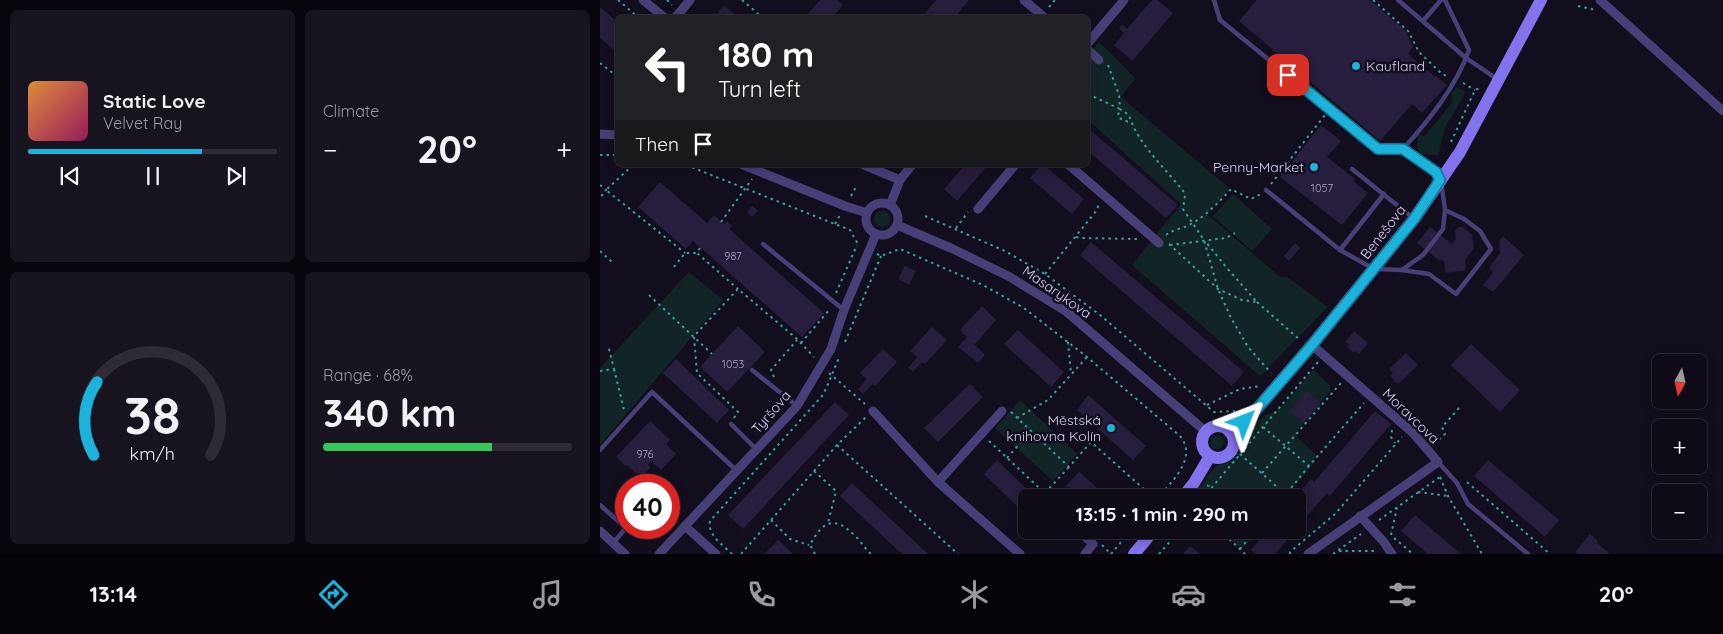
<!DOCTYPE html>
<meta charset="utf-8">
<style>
body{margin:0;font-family:Quicksand,sans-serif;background:#17131f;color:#f1f3f6;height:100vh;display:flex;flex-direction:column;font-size:19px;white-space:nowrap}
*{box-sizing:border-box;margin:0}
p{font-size:16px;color:#9b9aa1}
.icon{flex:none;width:28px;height:28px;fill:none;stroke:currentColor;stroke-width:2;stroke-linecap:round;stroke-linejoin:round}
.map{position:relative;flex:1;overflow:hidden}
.sheet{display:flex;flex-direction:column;gap:10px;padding:10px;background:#08060c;width:600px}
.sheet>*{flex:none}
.top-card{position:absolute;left:15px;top:15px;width:475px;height:152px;border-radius:8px;box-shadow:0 2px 12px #0003,0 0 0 1px #2e2b35;background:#202124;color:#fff;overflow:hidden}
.needle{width:32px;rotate:188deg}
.controls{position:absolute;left:1052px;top:354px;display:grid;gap:10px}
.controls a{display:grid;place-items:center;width:55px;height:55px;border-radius:8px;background:#0e0a16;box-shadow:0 2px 12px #0003,0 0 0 1px #2e2b35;font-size:25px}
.speed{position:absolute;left:15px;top:474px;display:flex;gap:10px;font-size:25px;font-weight:700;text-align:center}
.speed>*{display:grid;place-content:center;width:65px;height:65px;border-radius:50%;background:#0e0a16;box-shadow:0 2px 12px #0003,0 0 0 1px #2e2b35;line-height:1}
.speed .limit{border:8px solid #d22;background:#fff;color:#111}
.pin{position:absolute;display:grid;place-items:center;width:42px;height:42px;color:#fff;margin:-21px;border-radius:10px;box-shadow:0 2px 8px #0006}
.me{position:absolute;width:55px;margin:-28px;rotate:45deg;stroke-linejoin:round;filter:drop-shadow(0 0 4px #0008)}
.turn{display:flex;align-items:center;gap:18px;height:105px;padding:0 20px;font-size:22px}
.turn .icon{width:65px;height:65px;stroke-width:2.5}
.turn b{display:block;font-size:35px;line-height:42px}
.then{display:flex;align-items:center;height:48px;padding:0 20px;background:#0003;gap:10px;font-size:19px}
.big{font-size:38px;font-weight:800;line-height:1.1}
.sheet .tile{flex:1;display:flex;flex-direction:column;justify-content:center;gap:8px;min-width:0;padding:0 18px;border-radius:8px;background:#17131f}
.sheet .dial{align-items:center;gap:0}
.dial svg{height:130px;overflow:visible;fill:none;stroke:#2e2b35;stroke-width:7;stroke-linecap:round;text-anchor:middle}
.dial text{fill:#f1f3f6;stroke:none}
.song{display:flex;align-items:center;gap:15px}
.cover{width:60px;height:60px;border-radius:8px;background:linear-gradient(135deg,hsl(30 70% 55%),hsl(330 70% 35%))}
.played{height:5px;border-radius:2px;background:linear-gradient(90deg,#1bb2db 70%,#2e2b35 70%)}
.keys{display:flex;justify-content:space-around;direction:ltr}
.heat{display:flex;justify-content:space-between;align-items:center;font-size:28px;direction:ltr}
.charge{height:8px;border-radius:4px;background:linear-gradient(90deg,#34c759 68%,#2e2b35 0)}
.sheet .tiles{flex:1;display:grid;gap:10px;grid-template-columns:repeat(2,1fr)}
.trip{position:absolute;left:418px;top:489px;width:288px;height:50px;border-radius:8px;background:#0e0a16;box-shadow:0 2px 12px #0003,0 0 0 1px #2e2b35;font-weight:800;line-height:50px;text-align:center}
.tab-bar{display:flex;height:80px;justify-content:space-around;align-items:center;background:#060409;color:#9b9aa1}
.tab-bar .icon{width:35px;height:35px}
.tab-bar .active{color:#1bb2db}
.tab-bar b{font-size:22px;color:#f1f3f6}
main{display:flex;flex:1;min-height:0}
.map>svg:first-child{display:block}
</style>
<main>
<section class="sheet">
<div class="tiles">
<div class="tile">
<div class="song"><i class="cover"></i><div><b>Static Love</b><p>Velvet Ray</p></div></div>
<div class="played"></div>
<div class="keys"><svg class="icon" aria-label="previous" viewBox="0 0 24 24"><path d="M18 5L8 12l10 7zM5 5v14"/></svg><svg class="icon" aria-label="pause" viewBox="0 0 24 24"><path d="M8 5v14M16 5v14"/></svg><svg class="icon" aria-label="next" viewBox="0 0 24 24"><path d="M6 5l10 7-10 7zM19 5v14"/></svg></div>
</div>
<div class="tile"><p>Climate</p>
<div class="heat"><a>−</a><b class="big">20°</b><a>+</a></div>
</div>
<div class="tile dial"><svg viewBox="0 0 100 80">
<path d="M14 69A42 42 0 1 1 86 69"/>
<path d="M14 69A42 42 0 0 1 16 24" stroke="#1bb2db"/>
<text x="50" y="56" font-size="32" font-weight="700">38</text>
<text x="50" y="72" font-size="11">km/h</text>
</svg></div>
<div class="tile"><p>Range · 68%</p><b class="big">340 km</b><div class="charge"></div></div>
</div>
</section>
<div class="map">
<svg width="1123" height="554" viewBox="0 0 1123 554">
<rect width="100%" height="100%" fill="#130e1d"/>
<g fill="#122526">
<polygon points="499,42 535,78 521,97 630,189 607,214 680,277 687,277 728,307 660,376 532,265 581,204 488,120 488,55"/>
<polygon points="857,87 865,92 864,96 845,127 838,155 818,154 817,133 825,136 852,103 851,93"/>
<polygon points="633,194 672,229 652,251 613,216"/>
<circle cx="282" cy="219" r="8"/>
<polygon points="89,272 123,300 0,445 0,368"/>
<polygon points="713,370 730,385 730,391 696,432 697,437 716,455 715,461 685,497 592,498 613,469 618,465 627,463 634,458 645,434 665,415 680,409"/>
<polygon points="420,400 477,454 453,481 395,428"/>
<circle cx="617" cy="442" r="7"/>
<polygon points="619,530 658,530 645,546 638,546"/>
</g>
<g fill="#271d3c">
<polygon points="220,0 237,0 243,5 232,18 207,18 206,16"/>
<polygon points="336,0 369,0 354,18 321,18"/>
<polygon points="552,0 557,0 573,13 532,61 514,45 524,33 519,28 522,24 527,29"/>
<polygon points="657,0 770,0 805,30 813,47 808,54 835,77 836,76 847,85 822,113 812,104 780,141 639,21"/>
<polygon points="124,5 138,18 114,18"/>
<polygon points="0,7 15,20 13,21 18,25 18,53 0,38"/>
<polygon points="721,125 741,141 727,157 755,179 753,181 768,193 742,225 680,177"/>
<polygon points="488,128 578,205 566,218 488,151"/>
<polygon points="365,165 388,165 357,201 344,189"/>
<polygon points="441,165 444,165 484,199 472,214 430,178"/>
<polygon points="60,182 107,223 114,215 124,224 127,221 132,226 129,229 224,313 202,337 93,241 86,249 38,207"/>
<polygon points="152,206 158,211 152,217 147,212"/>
<polygon points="830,227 852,244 856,239 855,231 858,227 862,227 872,235 874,248 865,260 866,270 846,273 844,262 841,259 840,261 817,243"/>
<polygon points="903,236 924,255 893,292 883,285 893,272 890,269 890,266 900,253 899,241"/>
<polygon points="491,242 644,372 632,386 480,255"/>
<polygon points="695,243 700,248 689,261 684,256"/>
<polygon points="305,266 316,271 309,285 298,279"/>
<polygon points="382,306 396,320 375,344 372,342 385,355 378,363 358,347 367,337 360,330"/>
<polygon points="138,326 165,352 127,392 100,367"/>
<polygon points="332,327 347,340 325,364 322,362 313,372 308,368 317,357 310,351"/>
<polygon points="418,330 464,372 451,387 404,344"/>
<polygon points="754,331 768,343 759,354 756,351 754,353 747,347 749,345 745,342"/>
<polygon points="871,344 920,390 900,412 851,365"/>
<polygon points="283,349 297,362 275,386 273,384 263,394 258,389 267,379 260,373"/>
<polygon points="806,353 818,365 798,384 790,376 793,373 789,369"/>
<polygon points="76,359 129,410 117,423 63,373"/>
<polygon points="370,384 383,397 338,442 324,428"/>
<polygon points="707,391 721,403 704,423 690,411"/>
<polygon points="488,395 546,446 533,460 477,410"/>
<polygon points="235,402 249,415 143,529 128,515"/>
<polygon points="775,411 791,424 730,496 727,493 696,529 695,498 711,479 714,482"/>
<polygon points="50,421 70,440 66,444 76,454 61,470 51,461 48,465 51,467 41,478 27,465 26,466 16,457"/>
<polygon points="397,460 436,498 426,498 426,515 384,474"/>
<polygon points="888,460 959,520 945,537 874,476"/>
<polygon points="479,472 503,493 502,494 505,498 479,498 466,486"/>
<polygon points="252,483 328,554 302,554 240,496"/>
<polygon points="815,515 861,554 828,554 801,531"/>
<polygon points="667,530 696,530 675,554 656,554 651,550"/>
<polygon points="990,534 998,541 997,543 1010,554 978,554 975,552"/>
<polygon points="178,540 193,554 164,554"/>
<polygon points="590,546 600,554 583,554"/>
</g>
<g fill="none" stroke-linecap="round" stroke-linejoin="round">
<g stroke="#3b9da2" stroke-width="2" stroke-dasharray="2.5 4" stroke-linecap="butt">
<polyline points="18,0 39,18"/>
<polyline points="67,0 72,5"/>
<polyline points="142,0 163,18"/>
<polyline points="773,0 808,31 819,52 842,74 849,77"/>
<polyline points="978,6 996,10"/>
<polyline points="449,7 455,0"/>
<polyline points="0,63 18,77"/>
<path d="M508,65L519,95L520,109L529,115C537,143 565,168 583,191L585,195L583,209L604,240L618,289L631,318L648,347L671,373"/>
<polyline points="863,83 875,90"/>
<polyline points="488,94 520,109 518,115 519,118 531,123"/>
<polyline points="851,142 875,90 880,88"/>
<polyline points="0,155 18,155"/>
<polyline points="33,165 6,190 85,253"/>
<polyline points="86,165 250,230 259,246"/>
<polyline points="208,168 209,165"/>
<polyline points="671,184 725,115"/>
<polyline points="0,185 6,190 0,198"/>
<polyline points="251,196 256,187"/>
<polyline points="325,216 405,251 445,274 500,315 614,412 636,411"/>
<polyline points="121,222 152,179"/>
<polyline points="235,224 240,215"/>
<polyline points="356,228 368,212"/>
<path d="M566,235C573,229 583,229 591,224C607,215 619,202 631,189L651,199L661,194"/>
<polyline points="476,237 482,238 537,239"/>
<polyline points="569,244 618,289 642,300 657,302 626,267 606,242"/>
<polyline points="570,245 626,238 635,233"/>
<polyline points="100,248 97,253 138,289"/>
<polyline points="0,251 13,263"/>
<path d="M277,254L281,256L300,249L383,285L424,308L487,357L580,436C598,458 572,481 558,498"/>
<polyline points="74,267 85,253 97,253"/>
<polyline points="445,274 497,210 499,203"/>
<polyline points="236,293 257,245"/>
<polyline points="49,295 112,354"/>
<polyline points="657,302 700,340"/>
<polyline points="245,342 281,256"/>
<polyline points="468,342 471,374"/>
<polyline points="201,343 230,309"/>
<polyline points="14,369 24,410"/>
<polyline points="0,371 14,369 8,345"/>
<polyline points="229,373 265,404"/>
<polyline points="174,377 171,370 197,340"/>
<polyline points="607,405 640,389 661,386"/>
<polyline points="411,412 469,467 491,442 554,498"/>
<polyline points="134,418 138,412 97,373 94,336 138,289 197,339 214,357"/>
<polyline points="417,418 448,400 487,357"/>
<polyline points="663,427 709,466 764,403"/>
<polyline points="792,430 791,437 795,443"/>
<polyline points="389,441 450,498"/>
<polyline points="834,444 845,434 842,427 860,407"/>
<polyline points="237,445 358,554"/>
<polyline points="640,454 685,494"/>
<polyline points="407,458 430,432"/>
<polyline points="214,471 236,491 228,523"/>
<polyline points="662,473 741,383"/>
<polyline points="840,477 848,496 882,554"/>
<polyline points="867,482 950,554"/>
<polyline points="607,485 623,498"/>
<polyline points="818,492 848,496"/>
<polyline points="445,493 469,467"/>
<polyline points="603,498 718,362"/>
<polyline points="683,498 709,466"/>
<polyline points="171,520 190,539 209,545"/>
<polyline points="779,520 840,477"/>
<polyline points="620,530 645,554"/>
<polyline points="791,535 797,508"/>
<polyline points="794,538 813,554"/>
<polyline points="502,545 511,554"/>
<polyline points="640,549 656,530"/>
<polyline points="739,551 776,551"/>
<path d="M132,554C123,545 107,535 110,521L222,396C229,384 233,371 239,358"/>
<polyline points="141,554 237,445 266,417"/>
<path d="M215,554L210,545C222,522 234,514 255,536C261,541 265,549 271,554"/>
<polyline points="511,554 531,530"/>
<polyline points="559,554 580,530"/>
<polyline points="690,554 690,552 735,514 802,437"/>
<polyline points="733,554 761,534"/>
</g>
<g stroke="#473f77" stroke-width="4.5">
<polyline points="614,0 620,20 778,149 803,149"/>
<polyline points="798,0 866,58 897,79"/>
<polyline points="823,21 841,0"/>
<polyline points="752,169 813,218"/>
<polyline points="666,190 740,250 784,194"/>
<polyline points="163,244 244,310"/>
<path d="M740,250L774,269L802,270L829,274L856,294L891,249L880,231L864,219L845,210L841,180L836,171L803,149C829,120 856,87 869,50L845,0"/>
<polyline points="802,270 823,255 843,229 845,210"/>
<polyline points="152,370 197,406"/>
<polyline points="131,424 156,449"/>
<polyline points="0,450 52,392 136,470"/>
<polyline points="838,462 857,483 868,504 928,554"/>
<polyline points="0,505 26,528 13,543"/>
</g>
<g stroke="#473f77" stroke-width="9">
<polyline points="43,0 65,18"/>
<polyline points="424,0 445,18"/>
<polyline points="1000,0 1123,111"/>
<polyline points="75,18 90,0"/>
<polyline points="488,43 524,0"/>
<polyline points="488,50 499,60"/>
<polyline points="0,134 18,135"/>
<polyline points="143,165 245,206 267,213"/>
<polyline points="264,165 300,180"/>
<polyline points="469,165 559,243"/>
<circle cx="282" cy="219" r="16"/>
<polyline points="290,205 300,180 312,165"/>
<polyline points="378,209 415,165"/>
<polyline points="297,225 353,249 410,277 467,312 605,431"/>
<polyline points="273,411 338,482 420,554"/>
<polyline points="338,482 402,411"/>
<polyline points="760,516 783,541 792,554"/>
<polyline points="85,526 116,554"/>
<polyline points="478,530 493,544 485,554"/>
<polyline points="0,531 25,554"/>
<polyline points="59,554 197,406 231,349 244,310 276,234"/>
<polyline points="708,554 838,462 813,433 712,345"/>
</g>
<g stroke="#8373ee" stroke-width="12">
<circle cx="618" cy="442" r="16"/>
<polyline points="630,432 656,410 712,345 814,219 860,152 941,0"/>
<polyline points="582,498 594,483 610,456"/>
<polyline points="534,554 554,530"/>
</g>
</g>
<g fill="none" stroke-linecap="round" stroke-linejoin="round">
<defs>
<polyline id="route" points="644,422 656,410 712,345 814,219 840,180 836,172 803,149 778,149 688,75"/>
</defs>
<use href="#route" stroke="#12748e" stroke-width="12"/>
<use href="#route" stroke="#1bb2db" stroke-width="9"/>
</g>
<g fill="#1bb2db" stroke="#130e1d" stroke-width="2">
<circle cx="756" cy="66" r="5"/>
<circle cx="714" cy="167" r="5"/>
<circle cx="511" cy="428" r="5"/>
</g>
<g text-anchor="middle" stroke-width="5" stroke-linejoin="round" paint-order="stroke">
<g font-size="11" fill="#ada3ca">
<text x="722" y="192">1057</text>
<text x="133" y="260">987</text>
<text x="133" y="368">1053</text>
<text x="45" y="458">976</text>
</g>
<g font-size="14" fill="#dad0f9" stroke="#130e1d" text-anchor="end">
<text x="766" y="71" text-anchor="start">Kaufland</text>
<text x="704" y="172">Penny-Market</text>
<text x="501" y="425">Městská<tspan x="501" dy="16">knihovna Kolín</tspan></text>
</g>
<g font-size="14" fill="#dad0f9" stroke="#130e1d">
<text transform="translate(783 232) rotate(-52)" y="5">Benešova</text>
<text transform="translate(457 292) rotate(35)" y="5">Masarykova</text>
<text transform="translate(171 412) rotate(-49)" y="5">Tyršova</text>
<text transform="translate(811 416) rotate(44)" y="5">Moravcova</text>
</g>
</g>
</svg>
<div class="controls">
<a><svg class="needle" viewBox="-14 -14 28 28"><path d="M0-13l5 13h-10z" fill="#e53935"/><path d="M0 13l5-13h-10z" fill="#9b9aa1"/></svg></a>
<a>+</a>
<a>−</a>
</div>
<div class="speed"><div class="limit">40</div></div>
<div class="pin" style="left:688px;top:75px;background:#d93025"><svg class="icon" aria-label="arrive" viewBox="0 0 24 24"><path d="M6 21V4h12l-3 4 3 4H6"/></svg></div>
<svg class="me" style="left:644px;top:422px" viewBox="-20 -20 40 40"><path d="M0-17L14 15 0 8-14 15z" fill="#1bb2db" stroke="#fff" stroke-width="4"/></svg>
<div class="trip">13:15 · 1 min · 290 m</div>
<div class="top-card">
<div class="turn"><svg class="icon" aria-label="left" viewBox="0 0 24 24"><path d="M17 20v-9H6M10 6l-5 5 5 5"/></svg><div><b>180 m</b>Turn left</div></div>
<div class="then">Then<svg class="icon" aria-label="arrive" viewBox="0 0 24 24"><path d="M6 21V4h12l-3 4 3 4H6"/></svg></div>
</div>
</div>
</main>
<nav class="tab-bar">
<b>13:14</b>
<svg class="icon active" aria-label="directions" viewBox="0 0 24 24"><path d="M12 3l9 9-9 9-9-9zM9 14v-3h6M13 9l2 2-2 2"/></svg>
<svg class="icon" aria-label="music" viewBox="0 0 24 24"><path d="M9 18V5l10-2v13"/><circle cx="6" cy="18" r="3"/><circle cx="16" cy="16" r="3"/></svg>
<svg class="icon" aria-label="phone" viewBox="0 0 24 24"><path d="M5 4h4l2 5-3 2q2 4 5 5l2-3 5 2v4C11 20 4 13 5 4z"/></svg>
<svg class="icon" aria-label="climate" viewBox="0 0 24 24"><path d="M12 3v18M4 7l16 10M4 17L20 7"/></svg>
<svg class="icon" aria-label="car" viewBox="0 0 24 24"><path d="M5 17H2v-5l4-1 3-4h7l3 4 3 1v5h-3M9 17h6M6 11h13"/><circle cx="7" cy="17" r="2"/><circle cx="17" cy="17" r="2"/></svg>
<svg class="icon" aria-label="filters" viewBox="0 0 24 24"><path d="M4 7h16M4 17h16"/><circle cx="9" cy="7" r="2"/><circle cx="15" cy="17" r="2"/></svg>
<b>20°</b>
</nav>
